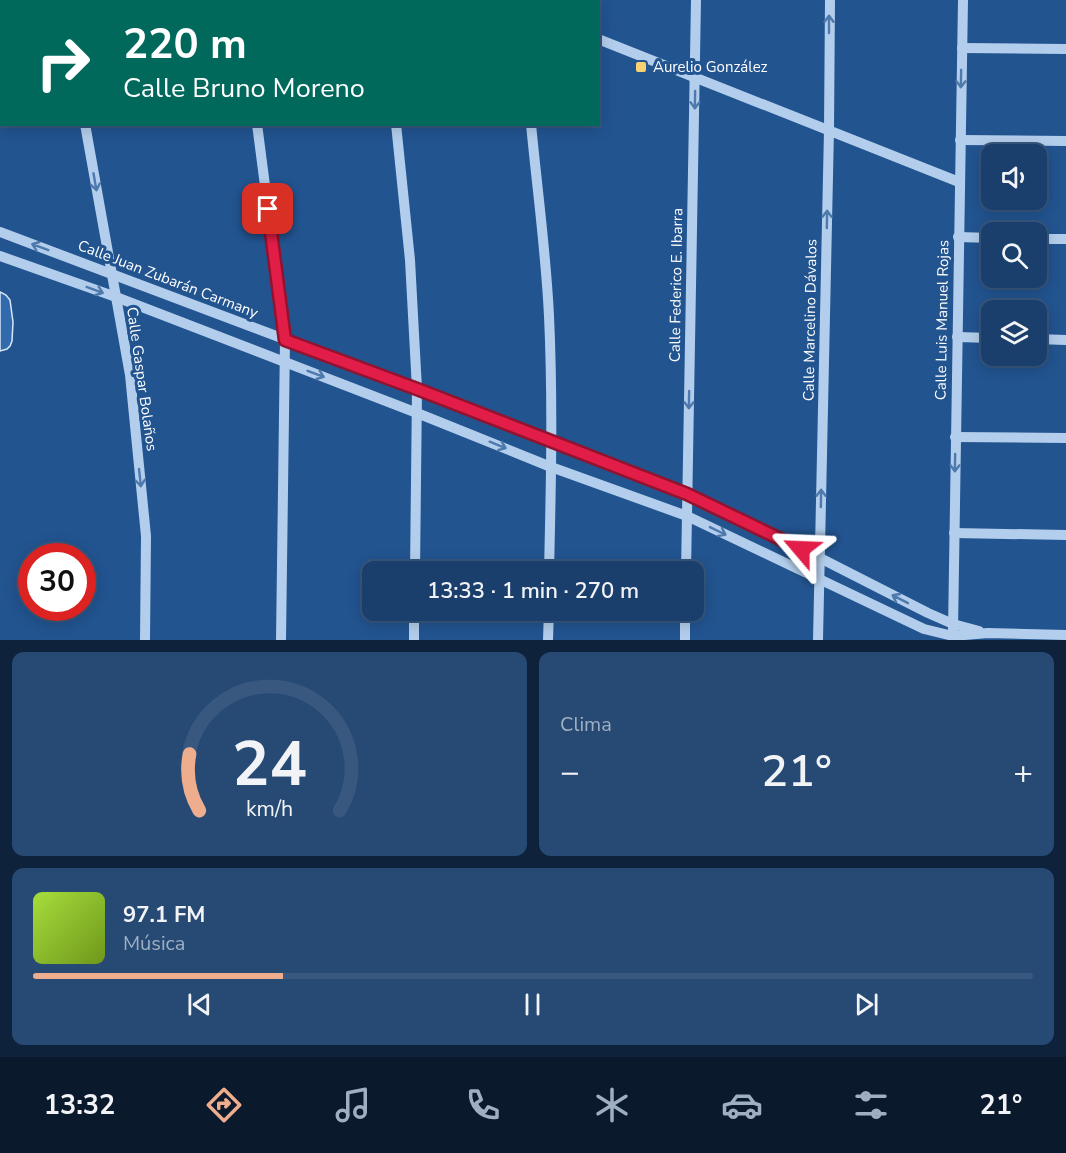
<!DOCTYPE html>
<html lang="es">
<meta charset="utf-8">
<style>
body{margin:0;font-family:"Nunito Sans",sans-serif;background:#274a74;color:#f1f3f6;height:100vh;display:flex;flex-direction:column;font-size:22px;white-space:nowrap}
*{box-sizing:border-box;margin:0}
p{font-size:20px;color:#9fafc2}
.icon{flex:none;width:33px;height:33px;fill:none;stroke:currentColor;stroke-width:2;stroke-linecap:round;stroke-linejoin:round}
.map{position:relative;height:640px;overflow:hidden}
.details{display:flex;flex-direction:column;gap:12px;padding:12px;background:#0e233b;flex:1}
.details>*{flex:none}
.guide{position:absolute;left:0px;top:0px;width:600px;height:126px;box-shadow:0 3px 15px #0003,0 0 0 2px #38587f;background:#00695c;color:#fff;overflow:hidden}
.buttons{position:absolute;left:981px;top:144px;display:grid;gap:12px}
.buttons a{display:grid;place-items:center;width:66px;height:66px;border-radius:12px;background:#1a3f6c;box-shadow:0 3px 15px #0003,0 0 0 2px #38587f;font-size:30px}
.speed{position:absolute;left:18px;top:543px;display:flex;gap:12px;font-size:30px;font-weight:700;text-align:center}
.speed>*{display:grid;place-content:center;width:78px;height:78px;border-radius:50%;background:#1a3f6c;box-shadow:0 3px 15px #0003,0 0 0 2px #38587f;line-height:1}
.speed .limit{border:9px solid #d22;background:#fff;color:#111}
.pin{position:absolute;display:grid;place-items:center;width:51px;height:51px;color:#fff;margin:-26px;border-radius:12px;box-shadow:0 3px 9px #0006}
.me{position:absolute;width:66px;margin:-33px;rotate:296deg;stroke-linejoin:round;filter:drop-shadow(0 0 4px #0008)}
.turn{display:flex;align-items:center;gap:21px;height:126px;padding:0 24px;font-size:27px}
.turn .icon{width:78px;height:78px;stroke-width:2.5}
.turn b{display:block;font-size:42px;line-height:51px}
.big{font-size:45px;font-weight:600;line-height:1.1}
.details .widget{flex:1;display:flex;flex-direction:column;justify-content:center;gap:9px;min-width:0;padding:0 21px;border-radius:12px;background:#274a74}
.details .dial{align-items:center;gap:0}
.dial svg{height:156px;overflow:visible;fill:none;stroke:#38587f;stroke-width:7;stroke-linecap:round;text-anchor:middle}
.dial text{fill:#f1f3f6;stroke:none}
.song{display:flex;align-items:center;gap:18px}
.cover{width:72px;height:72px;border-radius:9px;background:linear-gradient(135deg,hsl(80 70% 55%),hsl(80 70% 35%))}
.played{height:6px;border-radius:3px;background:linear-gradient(90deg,#eead8d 25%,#38587f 25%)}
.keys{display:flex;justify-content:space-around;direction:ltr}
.heat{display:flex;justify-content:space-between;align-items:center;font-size:33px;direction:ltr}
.details .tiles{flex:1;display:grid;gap:12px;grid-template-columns:1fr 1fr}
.widget:last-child{grid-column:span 2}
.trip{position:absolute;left:362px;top:561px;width:342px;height:60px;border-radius:12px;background:#1a3f6c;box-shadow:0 3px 15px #0003,0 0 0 2px #38587f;font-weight:600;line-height:60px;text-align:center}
.tab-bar{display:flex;height:96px;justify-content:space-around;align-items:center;background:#0a192b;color:#9fafc2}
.tab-bar .icon{width:42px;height:42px}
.tab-bar .on{color:#eead8d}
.tab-bar b{font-size:27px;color:#f1f3f6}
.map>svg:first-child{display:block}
</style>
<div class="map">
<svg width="1066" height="640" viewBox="0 0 1066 640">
<rect width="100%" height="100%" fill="#225490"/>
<polygon fill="#326bad" stroke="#d8e8f9" stroke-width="1.5" points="0,292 6,295 10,300 13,322 12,341 10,346 7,349 0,351"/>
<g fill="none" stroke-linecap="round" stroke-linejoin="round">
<g stroke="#b3ceec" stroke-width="10">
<polyline points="74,0 75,2"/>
<polyline points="246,0 246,2"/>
<polyline points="384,0 384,2"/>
<polyline points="501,0 505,2"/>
<polyline points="518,0 518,2"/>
<polyline points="598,39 959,182"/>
<polyline points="962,48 1066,49"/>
<polyline points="85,124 130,375 146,536 145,640"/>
<polyline points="257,124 285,340 281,640"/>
<polyline points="396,124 410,260 417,389 415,572"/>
<path d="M531,124C537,188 546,252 549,316C553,401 551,486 549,572"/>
<polyline points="960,140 1066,141"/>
<polyline points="0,232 417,389 687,494 820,558 928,613 953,624 979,631"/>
<polyline points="958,237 992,238"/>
<polyline points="1036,239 1066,239"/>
<polyline points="0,256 116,297 417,413 551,467 687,516 924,629 953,636 988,633 1066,635"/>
<polyline points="957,337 992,338"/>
<polyline points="1036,339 1066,340"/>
<polyline points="955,437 1066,438"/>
<polyline points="954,533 1066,535"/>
<polyline points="686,572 696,0"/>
<polyline points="953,630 963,0"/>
<polyline points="414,640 414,610"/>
<polyline points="548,640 549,610"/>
<polyline points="685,640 685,610"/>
<polyline points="818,640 829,130 830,0"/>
</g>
</g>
<defs><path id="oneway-shaft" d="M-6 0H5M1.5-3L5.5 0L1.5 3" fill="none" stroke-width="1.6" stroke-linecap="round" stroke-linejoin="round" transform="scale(1.5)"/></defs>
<g stroke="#4e79ac">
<use href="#oneway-shaft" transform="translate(829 24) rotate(-90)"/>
<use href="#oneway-shaft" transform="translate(961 79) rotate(91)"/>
<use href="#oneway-shaft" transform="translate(695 100) rotate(91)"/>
<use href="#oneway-shaft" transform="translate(95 182) rotate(80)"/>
<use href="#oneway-shaft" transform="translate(827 219) rotate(-89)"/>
<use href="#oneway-shaft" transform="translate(40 247) rotate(-160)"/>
<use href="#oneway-shaft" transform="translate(95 290) rotate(20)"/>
<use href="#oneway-shaft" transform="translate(316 374) rotate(21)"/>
<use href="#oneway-shaft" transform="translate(689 400) rotate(91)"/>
<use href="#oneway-shaft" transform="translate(498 445) rotate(22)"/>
<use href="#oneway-shaft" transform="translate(955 463) rotate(91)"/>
<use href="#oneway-shaft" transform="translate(140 478) rotate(84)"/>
<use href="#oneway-shaft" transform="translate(821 498) rotate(-89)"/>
<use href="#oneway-shaft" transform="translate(718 531) rotate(26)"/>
<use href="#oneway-shaft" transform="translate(900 599) rotate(-153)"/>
</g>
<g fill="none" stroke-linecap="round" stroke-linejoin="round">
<defs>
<polyline id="route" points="268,209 285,340 417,389 687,494 801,549"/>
</defs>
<use href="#route" stroke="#92132f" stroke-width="15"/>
<use href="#route" stroke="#e11d48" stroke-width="10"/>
</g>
<rect fill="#f8d175" stroke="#225490" stroke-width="2" x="635" y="61" width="12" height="12" rx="3"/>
<g text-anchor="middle" stroke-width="6" stroke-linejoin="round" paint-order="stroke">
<g font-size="15" fill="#fff" stroke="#225490" text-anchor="start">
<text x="653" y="72">Aurelio González</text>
</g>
<g font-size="15" fill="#fff" stroke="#225490">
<text transform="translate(168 279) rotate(21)" y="5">Calle Juan Zubarán Carmany</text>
<text transform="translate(676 285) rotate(-89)" y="5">Calle Federico E. Ibarra</text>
<text transform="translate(810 320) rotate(-89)" y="5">Calle Marcelino Dávalos</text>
<text transform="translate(942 320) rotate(-89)" y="5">Calle Luis Manuel Rojas</text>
<text transform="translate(142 379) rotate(82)" y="5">Calle Gaspar Bolaños</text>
</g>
</g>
</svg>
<div class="buttons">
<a><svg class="icon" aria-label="sound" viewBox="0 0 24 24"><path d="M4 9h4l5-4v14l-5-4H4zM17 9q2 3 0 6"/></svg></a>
<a><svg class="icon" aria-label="search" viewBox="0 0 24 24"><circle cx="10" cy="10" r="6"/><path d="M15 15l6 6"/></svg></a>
<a><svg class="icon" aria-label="layers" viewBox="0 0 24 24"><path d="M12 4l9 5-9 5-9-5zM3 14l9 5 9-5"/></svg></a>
</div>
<div class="speed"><div class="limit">30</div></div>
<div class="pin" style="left:268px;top:209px;background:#d93025"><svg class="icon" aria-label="arrive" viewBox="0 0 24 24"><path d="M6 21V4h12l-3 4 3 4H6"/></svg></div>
<svg class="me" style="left:801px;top:549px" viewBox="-20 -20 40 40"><path d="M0-17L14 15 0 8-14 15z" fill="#e11d48" stroke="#fff" stroke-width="4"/></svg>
<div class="trip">13:33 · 1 min · 270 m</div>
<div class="guide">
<div class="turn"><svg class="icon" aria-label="right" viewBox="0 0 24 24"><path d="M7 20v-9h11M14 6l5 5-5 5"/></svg><div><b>220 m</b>Calle Bruno Moreno</div></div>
</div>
</div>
<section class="details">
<div class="tiles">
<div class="widget dial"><svg viewBox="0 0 100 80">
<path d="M14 69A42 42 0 1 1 86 69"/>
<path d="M14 69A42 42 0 0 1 9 40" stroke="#eead8d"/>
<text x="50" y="56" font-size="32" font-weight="700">24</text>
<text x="50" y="72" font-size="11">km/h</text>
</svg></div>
<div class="widget"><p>Clima</p>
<div class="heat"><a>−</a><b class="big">21°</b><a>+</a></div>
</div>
<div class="widget">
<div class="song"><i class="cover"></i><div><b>97.1 FM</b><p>Música</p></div></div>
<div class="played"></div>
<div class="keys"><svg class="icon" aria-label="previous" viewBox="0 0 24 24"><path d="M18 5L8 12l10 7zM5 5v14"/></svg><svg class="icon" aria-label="pause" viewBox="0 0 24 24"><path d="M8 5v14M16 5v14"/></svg><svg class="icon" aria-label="next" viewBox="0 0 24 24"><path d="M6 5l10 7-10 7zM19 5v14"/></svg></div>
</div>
</div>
</section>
<nav class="tab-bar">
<b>13:32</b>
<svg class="icon on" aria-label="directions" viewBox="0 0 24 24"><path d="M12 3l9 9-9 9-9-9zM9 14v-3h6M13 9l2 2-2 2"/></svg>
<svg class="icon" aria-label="music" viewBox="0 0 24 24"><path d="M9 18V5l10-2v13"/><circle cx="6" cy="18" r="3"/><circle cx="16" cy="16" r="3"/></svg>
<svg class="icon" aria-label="phone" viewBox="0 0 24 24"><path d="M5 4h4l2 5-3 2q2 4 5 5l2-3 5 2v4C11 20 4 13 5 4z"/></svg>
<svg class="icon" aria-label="climate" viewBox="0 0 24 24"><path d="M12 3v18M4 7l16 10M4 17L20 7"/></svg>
<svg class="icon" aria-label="car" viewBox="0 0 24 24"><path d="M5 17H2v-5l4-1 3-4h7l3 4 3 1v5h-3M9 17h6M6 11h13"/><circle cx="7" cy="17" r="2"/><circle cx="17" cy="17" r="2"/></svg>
<svg class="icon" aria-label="filters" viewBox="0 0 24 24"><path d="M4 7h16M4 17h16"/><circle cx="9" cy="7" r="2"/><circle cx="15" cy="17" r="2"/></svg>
<b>21°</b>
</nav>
